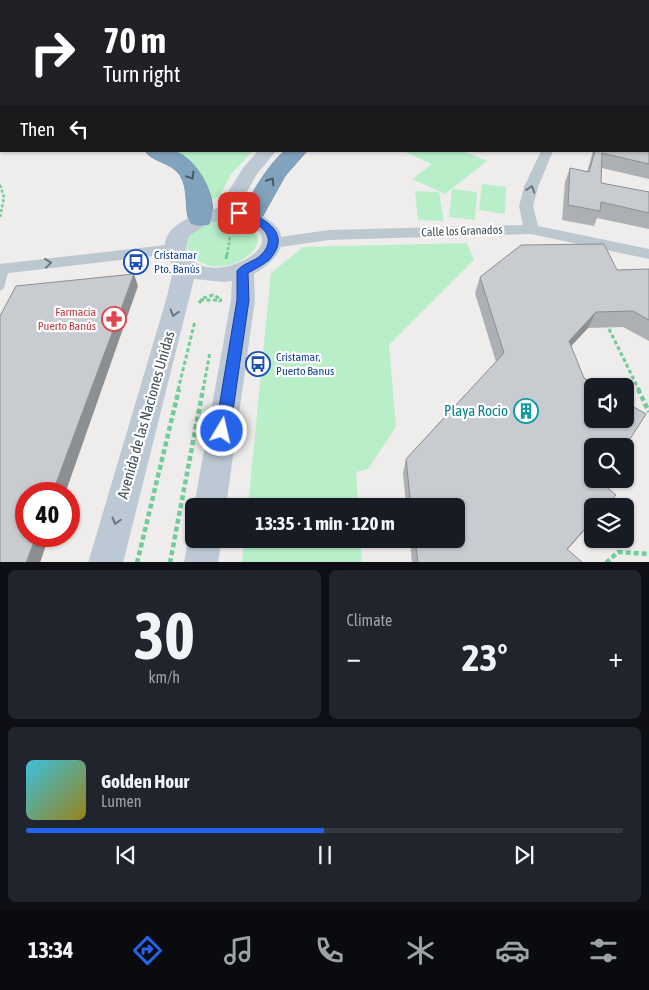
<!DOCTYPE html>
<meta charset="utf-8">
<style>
body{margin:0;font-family:"Asap Condensed",sans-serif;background:#20242c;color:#f1f3f6;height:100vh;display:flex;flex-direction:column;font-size:19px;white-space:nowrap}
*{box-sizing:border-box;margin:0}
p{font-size:16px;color:#9ea1a6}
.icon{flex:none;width:28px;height:28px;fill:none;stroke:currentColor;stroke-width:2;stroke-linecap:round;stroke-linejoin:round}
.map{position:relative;height:562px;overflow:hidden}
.details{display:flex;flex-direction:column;gap:8px;padding:8px;background:#0d0f14;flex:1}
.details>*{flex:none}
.hud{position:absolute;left:0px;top:0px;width:650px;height:152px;box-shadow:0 1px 4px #0004;background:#202124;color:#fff;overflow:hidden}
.tools{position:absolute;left:584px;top:378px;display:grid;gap:10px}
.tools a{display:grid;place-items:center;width:50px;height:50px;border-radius:8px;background:#171b24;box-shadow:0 1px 4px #0004;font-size:25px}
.speed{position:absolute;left:15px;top:482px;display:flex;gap:10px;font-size:25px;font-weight:700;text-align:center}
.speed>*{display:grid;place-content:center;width:65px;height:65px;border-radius:50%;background:#171b24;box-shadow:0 1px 4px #0004;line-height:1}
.speed .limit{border:8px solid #d22;background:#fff;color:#111}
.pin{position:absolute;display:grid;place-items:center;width:42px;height:42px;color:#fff;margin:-21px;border-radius:10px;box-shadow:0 2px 8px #0006}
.me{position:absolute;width:55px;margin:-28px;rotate:9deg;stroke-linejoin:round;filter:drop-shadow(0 0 4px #0008)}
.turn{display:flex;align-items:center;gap:18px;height:105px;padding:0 20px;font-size:22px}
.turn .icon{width:65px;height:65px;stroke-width:2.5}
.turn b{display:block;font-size:35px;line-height:42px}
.then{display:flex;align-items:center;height:48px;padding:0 20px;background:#0003;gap:10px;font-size:19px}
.big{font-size:38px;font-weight:700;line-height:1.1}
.details .tile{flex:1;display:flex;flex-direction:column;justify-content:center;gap:8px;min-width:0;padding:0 18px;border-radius:8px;background:#20242c}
.details .dial{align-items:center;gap:0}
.dial b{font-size:65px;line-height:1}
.song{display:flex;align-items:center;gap:15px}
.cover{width:60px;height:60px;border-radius:8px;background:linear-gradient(135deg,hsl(190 70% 55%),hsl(50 70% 35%))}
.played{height:5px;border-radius:2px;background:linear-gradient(90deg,#2563eb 50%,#363941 50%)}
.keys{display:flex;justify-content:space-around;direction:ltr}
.heat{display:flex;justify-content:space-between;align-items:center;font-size:28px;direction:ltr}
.details .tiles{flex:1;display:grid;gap:8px;grid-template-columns:1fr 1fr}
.tile:last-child{grid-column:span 2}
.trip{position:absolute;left:185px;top:498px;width:280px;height:50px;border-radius:8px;background:#171b24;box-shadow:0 1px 4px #0004;font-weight:700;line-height:50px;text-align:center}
.menu{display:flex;height:80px;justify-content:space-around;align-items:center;background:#090b0e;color:#9ea1a6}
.menu .icon{width:35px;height:35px}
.menu .active{color:#2563eb}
.menu b{font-size:22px;color:#f1f3f6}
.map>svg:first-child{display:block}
</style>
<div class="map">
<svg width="649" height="563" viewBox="0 0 649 563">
<rect width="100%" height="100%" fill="#efecec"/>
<g fill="#b8efc9">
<polygon points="0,0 425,0 432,1 1,1 0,125"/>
<polygon points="165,151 253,151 231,174 219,197 210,200"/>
<polygon points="403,151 463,151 487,161 445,194 412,179 432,164"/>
<polygon points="482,184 506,187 505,214 479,210"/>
<polygon points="452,189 477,192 475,220 449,217"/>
<polygon points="415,191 439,192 444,221 418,220"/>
<path d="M229,219C235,221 242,222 248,225C262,231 260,247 249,255C198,293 149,224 229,219Z"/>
<polygon points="467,243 474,260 389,345 396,427 368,469 356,472 358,506 248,506 271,273 303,247"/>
<polygon points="244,539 360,539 362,562 242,562"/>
</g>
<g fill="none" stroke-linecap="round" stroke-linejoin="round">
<defs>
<g id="highway">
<rect x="0" y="130" width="1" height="12"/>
<path d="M145,151C154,151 168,149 176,152C198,159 222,204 209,224L200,226L191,224C183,212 190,191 180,175C171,162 152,162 145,151Z"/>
<path d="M284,151H307L285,176L260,221L252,223L244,221L240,216C252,193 265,169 284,151Z"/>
</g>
</defs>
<use href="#highway" stroke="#6d8ea8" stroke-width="1"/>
<g stroke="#70cd98" stroke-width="2.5" stroke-dasharray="3 2" stroke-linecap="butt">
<polyline points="0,185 4,197 0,218"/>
<polyline points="227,255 230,237"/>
</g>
<g stroke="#70cd98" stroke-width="3" stroke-dasharray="4 2.5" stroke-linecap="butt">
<polyline points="226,259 227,254"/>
<polyline points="200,300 222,300"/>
<polyline points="199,303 203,298 213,295 219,298 220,302"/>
<polyline points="609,329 639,390"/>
<polyline points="178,390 195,321"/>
<polyline points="203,390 210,352"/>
</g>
<g stroke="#70cd98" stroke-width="4.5" stroke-dasharray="5 3" stroke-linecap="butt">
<polyline points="638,389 649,412"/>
<polyline points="137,563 179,389"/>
<polyline points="170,563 203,389"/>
<polyline points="606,563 618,552 649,554"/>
</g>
<polygon fill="#bcc8cf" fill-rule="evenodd" points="2,267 8,267 9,269 4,288 0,291 0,274"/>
<g fill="#bcc8cf" fill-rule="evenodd">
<polygon points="446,0 459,0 460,1 447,1"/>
<polygon points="537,0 551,0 552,1 538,1"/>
<polygon points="541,151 553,151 538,187 533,206 538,226 649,249 649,259 531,234 329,240 273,248 268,246 265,243 268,240 273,238 329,230 523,225 519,206 524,187"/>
<polygon points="175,244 180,245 183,249 180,253 0,274 0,264"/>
</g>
<g fill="#bcc9d4" fill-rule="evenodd">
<path d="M258,151H276L257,174L237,209C285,216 300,247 254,274L255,300L226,506H194L231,300L232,281L224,282L194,279L123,563H88L166,300L174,267C146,232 189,215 218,208L243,168ZM225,219C320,233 205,298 186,251L188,237L207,224Z"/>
<polygon points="193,527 194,539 222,539 218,563 184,563 188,539"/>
</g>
<use href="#highway" fill="#82a3bd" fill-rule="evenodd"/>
</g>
<g fill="#acafb4">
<polygon points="649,142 649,179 602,168 601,183 649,192 649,229 597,218 594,226 562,220 565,182 570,168 587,172 593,151 649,151"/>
<polygon points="649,269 649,341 623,327 588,328 571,346 602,483 616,495 607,506 592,506 592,522 567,550 583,563 412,563 410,539 456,539 456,506 406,506 403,473 406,459 496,362 475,293 480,277 617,270"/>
</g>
<g fill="#8c8f92">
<polygon points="134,274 138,286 65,494 52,494"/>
<polygon points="596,312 588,328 561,357 569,341"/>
<polygon points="592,521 592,522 556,562 567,549"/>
<polygon points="36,536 49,536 40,563 26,563"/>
</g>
<g fill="#c8ccd1" stroke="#8c8f92">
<polygon points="552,0 649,0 649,16 649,1 554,1"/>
<polygon points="649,142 649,164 602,153 601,183 649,192 649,213 601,202 600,211 568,205 570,168 589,172 595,151 649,151"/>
<polygon points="604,244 617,270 649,269 649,320 633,311 596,312 569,341 584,378 599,386 592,386 592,419 625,419 625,402 646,414 625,447 625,446 592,446 592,479 604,479 602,483 616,495 606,506 592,506 592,521 567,549 583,563 418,563 415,539 456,539 456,506 411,506 406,459 504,353 480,277 521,245"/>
<polygon points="134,274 52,494 26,494 26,536 36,536 26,563 0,563 0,316 16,286"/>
</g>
<defs><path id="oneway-chevron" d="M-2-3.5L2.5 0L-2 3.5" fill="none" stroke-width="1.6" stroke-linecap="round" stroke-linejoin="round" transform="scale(1.25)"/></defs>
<g stroke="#4a5963">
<use href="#oneway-chevron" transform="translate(191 176) rotate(58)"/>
<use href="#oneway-chevron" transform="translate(271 181) rotate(-58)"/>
</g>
<g stroke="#68757c">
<use href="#oneway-chevron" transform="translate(531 189) rotate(-72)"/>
<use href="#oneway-chevron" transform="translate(48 263) rotate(-7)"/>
</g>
<g stroke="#68757e">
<use href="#oneway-chevron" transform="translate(174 313) rotate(106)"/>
<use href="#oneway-chevron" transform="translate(116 521) rotate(106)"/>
</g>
<path fill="#2563eb" stroke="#184099" d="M239,210C263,216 294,233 269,260C263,265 255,269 248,273L249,300L230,431L227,436L222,438L217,436L215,431L237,300V271C243,263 254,262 261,255C282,234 253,220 236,215L234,213Z"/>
<defs>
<symbol id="bus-ring" viewBox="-11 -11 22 22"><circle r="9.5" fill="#fff" stroke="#1a4fb4" stroke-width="1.5"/><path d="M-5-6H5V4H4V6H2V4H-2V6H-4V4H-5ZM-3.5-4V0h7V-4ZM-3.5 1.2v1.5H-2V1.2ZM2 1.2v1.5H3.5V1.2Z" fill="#1a4fb4"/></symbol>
<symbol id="pharmacy-ring" viewBox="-11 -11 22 22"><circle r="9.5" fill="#fff" stroke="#e0444e" stroke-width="1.5"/><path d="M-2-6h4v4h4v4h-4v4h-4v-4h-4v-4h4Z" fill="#e0444e"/></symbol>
<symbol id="building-ring" viewBox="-11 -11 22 22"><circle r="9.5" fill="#fff" stroke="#0f9aa8" stroke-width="1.5"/><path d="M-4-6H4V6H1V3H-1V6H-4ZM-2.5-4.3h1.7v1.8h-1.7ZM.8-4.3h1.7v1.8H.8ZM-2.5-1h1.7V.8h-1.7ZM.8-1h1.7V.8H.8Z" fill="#0f9aa8"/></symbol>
</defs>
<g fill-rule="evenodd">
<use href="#bus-ring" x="122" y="248" width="28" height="28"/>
<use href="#pharmacy-ring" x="100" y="305" width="28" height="28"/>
<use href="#bus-ring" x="244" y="350" width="28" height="28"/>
<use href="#building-ring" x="512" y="397" width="28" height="28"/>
</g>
<g text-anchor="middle" stroke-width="4.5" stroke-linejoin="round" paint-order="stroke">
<g font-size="12" fill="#445159" stroke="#fff">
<text transform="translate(462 231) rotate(-2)" y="4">Calle los Granados</text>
</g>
<g font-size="12" fill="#164399" stroke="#fff" text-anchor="start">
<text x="154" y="259">Cristamar<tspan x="154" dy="14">Pto. Banús</tspan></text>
<text x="276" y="361">Cristamar,<tspan x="276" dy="14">Puerto Banus</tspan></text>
</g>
<g font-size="12" fill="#be3a42" stroke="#fff" text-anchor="end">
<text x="96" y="316">Farmacia<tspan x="96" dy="14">Puerto Banús</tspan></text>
</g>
<g font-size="15" fill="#0d838f" stroke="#fff" text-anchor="end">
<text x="508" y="416">Playa Rocio</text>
</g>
<g font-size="15" fill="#445159" stroke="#fff">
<text transform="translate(146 415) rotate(-74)" y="5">Avenida de las Naciones Unidas</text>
</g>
</g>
</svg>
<div class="tools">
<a><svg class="icon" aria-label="sound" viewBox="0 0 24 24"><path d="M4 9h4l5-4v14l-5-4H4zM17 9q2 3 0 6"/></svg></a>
<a><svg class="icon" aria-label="search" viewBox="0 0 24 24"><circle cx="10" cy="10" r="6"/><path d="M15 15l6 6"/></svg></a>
<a><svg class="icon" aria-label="layers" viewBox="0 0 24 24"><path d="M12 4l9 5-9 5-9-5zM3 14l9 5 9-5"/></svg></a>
</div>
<div class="speed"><div class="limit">40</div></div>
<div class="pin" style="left:239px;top:213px;background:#d93025"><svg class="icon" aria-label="arrive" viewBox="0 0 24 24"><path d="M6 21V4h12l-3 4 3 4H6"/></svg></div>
<svg class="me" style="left:222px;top:431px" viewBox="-20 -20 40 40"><circle r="17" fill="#2563eb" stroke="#fff" stroke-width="3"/><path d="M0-11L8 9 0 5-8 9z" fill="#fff"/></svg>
<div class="trip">13:35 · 1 min · 120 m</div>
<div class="hud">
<div class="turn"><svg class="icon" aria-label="right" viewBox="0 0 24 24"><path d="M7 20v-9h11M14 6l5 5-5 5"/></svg><div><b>70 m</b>Turn right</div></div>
<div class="then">Then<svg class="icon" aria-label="left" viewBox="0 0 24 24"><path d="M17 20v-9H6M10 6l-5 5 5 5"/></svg></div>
</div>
</div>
<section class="details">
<div class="tiles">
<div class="tile dial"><b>30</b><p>km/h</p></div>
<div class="tile"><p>Climate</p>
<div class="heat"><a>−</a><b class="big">23°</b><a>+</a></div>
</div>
<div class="tile">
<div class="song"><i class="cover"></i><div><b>Golden Hour</b><p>Lumen</p></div></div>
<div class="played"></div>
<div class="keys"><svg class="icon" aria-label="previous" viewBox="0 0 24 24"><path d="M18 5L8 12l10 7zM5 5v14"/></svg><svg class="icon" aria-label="pause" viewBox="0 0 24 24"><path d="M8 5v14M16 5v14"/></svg><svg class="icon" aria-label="next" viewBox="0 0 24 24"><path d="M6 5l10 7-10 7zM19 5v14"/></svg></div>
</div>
</div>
</section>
<nav class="menu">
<b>13:34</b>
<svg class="icon active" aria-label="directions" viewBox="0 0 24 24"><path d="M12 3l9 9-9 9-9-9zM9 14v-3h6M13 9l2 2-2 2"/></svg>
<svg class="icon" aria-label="music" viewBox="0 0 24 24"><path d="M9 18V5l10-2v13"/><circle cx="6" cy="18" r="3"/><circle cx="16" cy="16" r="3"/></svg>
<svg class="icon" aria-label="phone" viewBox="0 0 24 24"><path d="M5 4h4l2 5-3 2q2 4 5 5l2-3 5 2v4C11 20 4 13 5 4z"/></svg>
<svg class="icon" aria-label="climate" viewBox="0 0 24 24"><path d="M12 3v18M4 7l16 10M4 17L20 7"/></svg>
<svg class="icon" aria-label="car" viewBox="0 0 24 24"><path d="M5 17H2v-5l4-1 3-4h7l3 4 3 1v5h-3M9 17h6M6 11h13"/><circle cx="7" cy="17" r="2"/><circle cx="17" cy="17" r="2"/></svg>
<svg class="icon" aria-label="filters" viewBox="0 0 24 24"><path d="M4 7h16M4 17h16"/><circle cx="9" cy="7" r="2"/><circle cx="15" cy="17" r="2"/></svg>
</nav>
